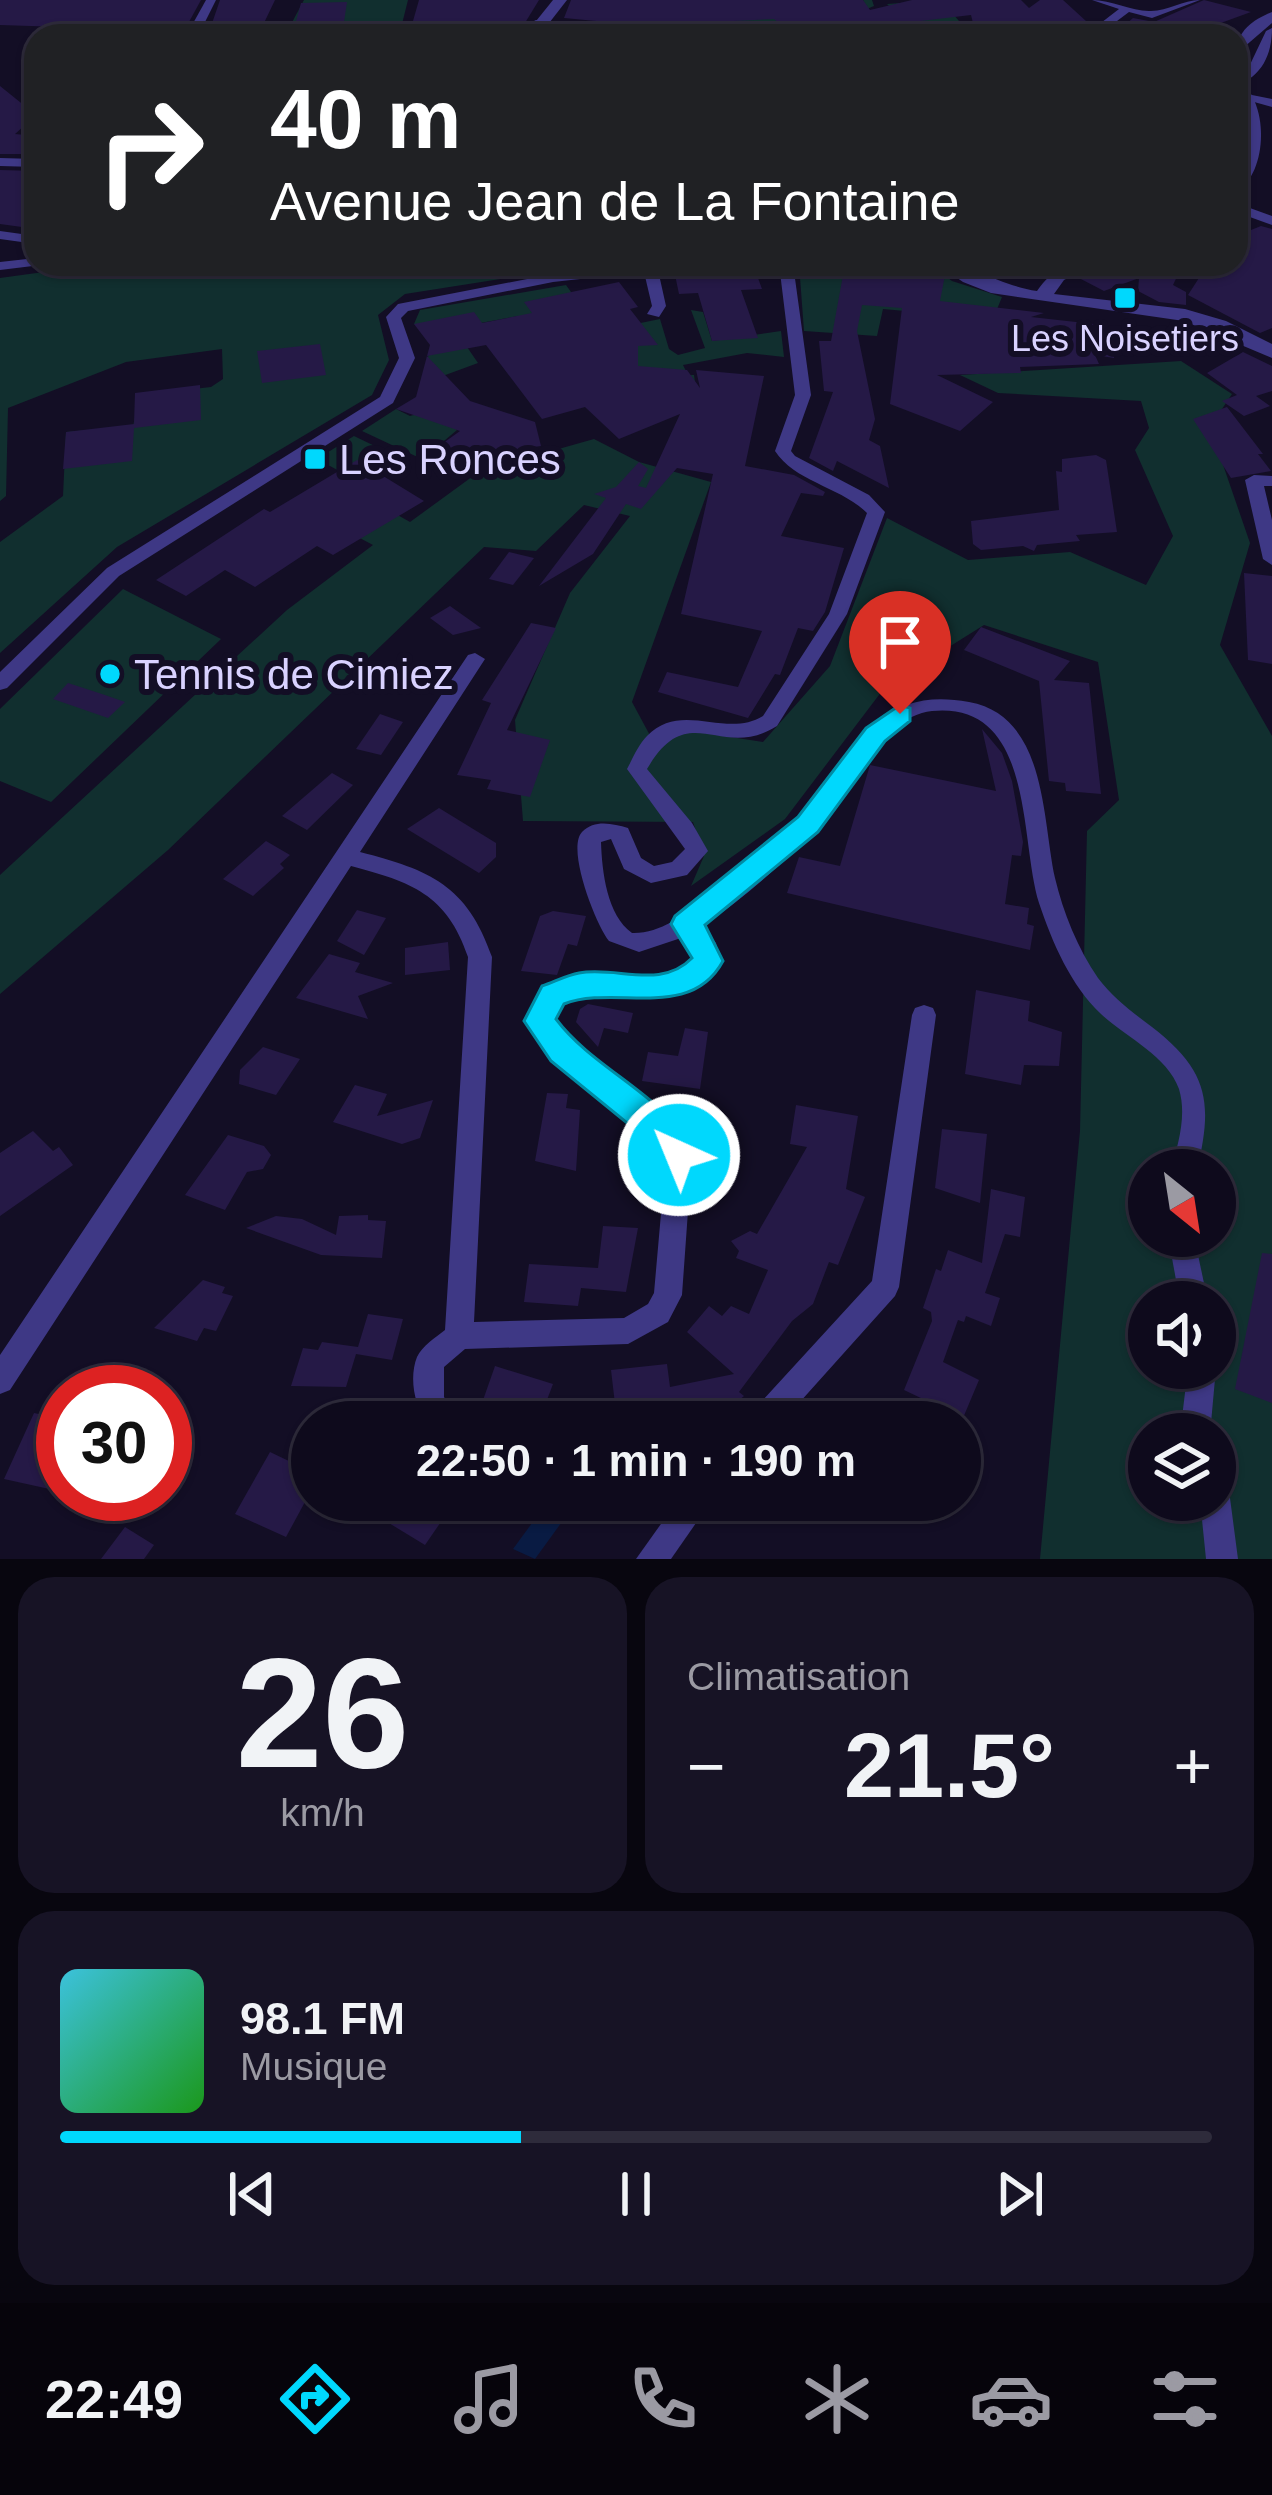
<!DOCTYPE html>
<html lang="fr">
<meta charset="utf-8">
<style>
body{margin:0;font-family:Helvetica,sans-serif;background:#171325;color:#f1f3f6;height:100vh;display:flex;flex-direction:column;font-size:45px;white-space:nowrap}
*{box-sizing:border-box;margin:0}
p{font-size:39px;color:#9b9aa3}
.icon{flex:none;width:66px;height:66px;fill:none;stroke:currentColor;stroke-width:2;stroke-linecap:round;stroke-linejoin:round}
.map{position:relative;height:1559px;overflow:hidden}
.panel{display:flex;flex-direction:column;gap:18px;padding:18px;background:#08060f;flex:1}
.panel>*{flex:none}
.hud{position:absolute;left:24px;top:24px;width:1224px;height:252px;border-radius:36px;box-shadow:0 3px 9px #0004,0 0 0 3px #2e2b3b;background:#202124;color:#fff;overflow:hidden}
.needle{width:78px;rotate:150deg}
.buttons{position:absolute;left:1128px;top:1149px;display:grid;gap:24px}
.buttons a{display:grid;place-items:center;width:108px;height:108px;border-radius:50%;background:#0e0a1c;box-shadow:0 3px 9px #0004,0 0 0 3px #2e2b3b;font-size:60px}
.speed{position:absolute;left:36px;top:1365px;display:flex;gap:24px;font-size:60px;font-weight:700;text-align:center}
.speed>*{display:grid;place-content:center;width:156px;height:156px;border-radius:50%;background:#0e0a1c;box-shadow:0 3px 9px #0004,0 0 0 3px #2e2b3b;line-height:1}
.speed .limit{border:18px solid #d22;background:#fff;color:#111}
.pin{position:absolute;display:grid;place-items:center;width:102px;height:102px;color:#fff;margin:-123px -51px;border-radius:50% 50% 50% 0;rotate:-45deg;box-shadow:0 0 12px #0007}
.pin .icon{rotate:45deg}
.me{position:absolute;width:132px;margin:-66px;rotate:316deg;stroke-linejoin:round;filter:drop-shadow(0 0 9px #0008)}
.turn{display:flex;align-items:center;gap:42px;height:252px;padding:0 48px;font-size:54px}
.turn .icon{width:156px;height:156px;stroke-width:2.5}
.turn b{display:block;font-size:84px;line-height:102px}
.big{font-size:90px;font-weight:700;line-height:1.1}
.panel .widget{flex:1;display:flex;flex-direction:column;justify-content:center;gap:18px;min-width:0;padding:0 42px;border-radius:36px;background:#171325}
.panel .dial{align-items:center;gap:0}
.dial b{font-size:156px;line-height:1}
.song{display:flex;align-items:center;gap:36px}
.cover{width:144px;height:144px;border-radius:18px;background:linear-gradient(135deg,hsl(190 70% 55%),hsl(120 70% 35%))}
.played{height:12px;border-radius:6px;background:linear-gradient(90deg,#00d8fd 40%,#2e2b3b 40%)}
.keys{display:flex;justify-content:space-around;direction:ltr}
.heat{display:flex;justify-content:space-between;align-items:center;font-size:66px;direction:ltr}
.panel .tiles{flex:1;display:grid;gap:18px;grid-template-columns:1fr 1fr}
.widget:last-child{grid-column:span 2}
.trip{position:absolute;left:291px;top:1401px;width:690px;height:120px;border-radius:60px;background:#0e0a1c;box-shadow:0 3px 9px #0004,0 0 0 3px #2e2b3b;font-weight:700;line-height:120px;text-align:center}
.menu{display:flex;height:192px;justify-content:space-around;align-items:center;background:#06040b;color:#9b9aa3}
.menu .icon{width:84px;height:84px}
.menu .active{color:#00d8fd}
.menu b{font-size:54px;color:#f1f3f6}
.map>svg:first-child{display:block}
</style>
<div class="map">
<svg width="1272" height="1559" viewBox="0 0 1272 1559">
<rect width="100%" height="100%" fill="#130e25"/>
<g fill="#112f2f" fill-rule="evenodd">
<polygon points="304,0 408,0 402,24 289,28"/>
<polygon points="863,0 872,0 874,6 855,14 886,28 905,22 887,4 941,0 959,21 988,31 975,36 910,36 867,28 801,36 720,36 708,22 865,4"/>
<polygon points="102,264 596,264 405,294 378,315 389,360 372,395 117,547 0,653 0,542 63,496 66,432 133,426 140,395 211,387 223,379 222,349 126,362 8,408 6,496 0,501 0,278"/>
<polygon points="799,264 820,264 812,266 821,275 847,272 840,264 929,264 952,281 1002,297 993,319 883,309 877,336 804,331"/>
<polygon points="566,285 594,324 532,338 518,316 454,328 478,363 421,384 431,345 453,335 446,326 427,330 414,324 420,310"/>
<polygon points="691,310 703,312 712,341 781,331 784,357 747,353 683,365 688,375 694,375 696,389 548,342 660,319 669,349 678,355 705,348"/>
<path d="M1181,361L1232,394L1210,427L1250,543L1220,645L1272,736V1559H1040L1080,1131L1087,831L1119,800L1098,662L984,625L885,687L785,819L691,886L704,856L693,822L523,821L515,720L570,593L630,516L584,505L536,551L484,547L168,850L0,994V875L287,610L373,545L322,518L357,492L410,522L480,471L594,439L639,462L711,482L632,702L653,741L679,729L763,742L830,666L887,518L968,560L1070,552L1146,585L1173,536L1135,450L1149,428L1141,401L998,393L960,375ZM1149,1170H1215V1236H1149ZM1149,1302H1215V1368H1149ZM1149,1434H1215V1500H1149Z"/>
<polygon points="396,409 410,416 434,409 457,430 432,451 447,464 441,468 362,431"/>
<polygon points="354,436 408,462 367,486 317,459"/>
<polygon points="123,589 221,639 51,802 0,781 0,709"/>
</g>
<polygon fill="#091b43" points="546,1504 564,1519 535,1559 513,1549"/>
<g fill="#251946">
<polygon points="0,0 201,0 184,31 0,25"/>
<polygon points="220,0 275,0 264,23 241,23 235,35 208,35"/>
<polygon points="419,0 539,0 517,36 430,36 411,28"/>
<polygon points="571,0 863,0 870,10 912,0 1021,0 1029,8 1040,0 1063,0 1086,21 975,31 971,15 795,36 774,19 695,23 702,35 654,36 638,33 628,24 564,18"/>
<polygon points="1204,0 1251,12 1207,28 1113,36 1133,18 1154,22"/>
<polygon points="347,2 344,22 328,36 292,36 301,3"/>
<polygon points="0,86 36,115 15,134 36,136 36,154 0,154"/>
<polygon points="0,170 36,171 36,221 29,228 0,224"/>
<polygon points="1261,226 1272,229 1272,328 1260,333 1188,295 1208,264 1236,264 1236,236"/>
<polygon points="684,264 774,264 758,278 762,289 741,290 758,338 712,341 698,293 679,294 674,270"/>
<polygon points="845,264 933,264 945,275 940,301 1044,313 1031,317 1094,324 1093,332 1114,334 1114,358 1095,355 1099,364 1020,367 1021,373 937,375 993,402 960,431 890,404 902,308 862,305 857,331 875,419 869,440 880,446 889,488 837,461 833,471 809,458 833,392 824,391 819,341 831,341"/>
<polygon points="1099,264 1183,264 1173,285 1186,292 1186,305 1159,302 1138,291 1139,278 1104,291 1079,278"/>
<polygon points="619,282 638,307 630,309 658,345 638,346 638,366 687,370 700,388 696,370 764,376 745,466 794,475 825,492 823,496 801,493 781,536 844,548 825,612 813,631 798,628 780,675 775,674 748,718 658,692 667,672 738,687 762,631 681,614 713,474 677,468 641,509 626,504 593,554 539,586 606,498 594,494 616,487 639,462 648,469 638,486 646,488 680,414 619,439 585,407 542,419 486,345 427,356 430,345 414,324 474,312 482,323 532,313 524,302"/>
<polygon points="320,344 326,375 262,383 257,351"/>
<polygon points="1243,352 1272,366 1272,391 1256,396 1270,406 1244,416 1222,401 1237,395 1207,373"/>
<polygon points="427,356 470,401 535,422 541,446 519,449 468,475 428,454 460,431 396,409 416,397"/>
<polygon points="200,385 201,420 134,428 132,461 63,469 66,432 134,424 135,393"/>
<polygon points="1227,407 1263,454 1258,454 1271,471 1231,478 1193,419"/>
<polygon points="1096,455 1106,460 1117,532 1076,535 1080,541 1037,545 1034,551 1023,546 981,550 973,544 971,521 1059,510 1056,471 1062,472 1062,459"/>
<polygon points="357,460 424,501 333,555 317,546 255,587 225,570 186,596 156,580 264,509 270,512"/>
<polygon points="509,552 534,558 513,585 489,579"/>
<polygon points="1244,573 1272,576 1272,664 1248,660"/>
<polygon points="450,606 481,628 453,635 430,618"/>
<polygon points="531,623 556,628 507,730 550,740 530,797 487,789 491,780 457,775 491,703 482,700"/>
<polygon points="981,627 1070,661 1054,680 1089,683 1101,794 1066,791 1065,783 1049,781 1039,681 964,650"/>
<polygon points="68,683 102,694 125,702 108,718 53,699"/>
<polygon points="380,714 403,722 381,755 356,749"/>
<polygon points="982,729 1002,753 1012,781 1023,842 1021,856 1012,855 1005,904 1029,908 1027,924 1034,926 1030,950 787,893 799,857 840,866 870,765 996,791"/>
<polygon points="332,773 353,785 307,830 282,816"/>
<polygon points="439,808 496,843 496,857 479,873 407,829"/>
<polygon points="266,841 290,855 280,864 284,868 253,896 223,879"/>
<polygon points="357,910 386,918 364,955 337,941"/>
<polygon points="553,911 586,916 577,946 568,944 557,975 521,971 540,916"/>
<polygon points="448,942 450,970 405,975 405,948"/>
<polygon points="329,954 360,963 355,972 393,983 358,996 368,1019 296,998"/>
<polygon points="976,990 1030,1001 1028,1021 1062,1032 1059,1066 1024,1065 1021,1085 965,1074"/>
<polygon points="588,1004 633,1013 628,1033 604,1028 598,1047 576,1022 580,1009"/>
<polygon points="685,1028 708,1032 700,1089 642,1081 648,1052 678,1056"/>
<polygon points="263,1047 300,1059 276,1095 239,1084 240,1070"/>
<polygon points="355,1085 387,1094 377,1116 433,1100 420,1138 402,1144 333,1122"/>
<polygon points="547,1093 568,1094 566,1108 580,1110 576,1171 535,1161"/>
<polygon points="796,1105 858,1116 846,1189 865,1197 838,1265 829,1262 813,1304 792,1321 739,1392 744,1396 730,1408 722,1412 672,1400 674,1415 617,1421 611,1370 667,1364 670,1387 734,1374 687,1332 709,1306 722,1316 731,1306 749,1314 768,1270 736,1258 739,1251 731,1241 750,1231 757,1234 807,1147 790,1144"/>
<polygon points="942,1129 987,1134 980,1203 935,1188"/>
<polygon points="33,1131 53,1151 59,1147 73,1165 0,1216 0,1153"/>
<polygon points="228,1135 264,1146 271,1155 263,1169 247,1172 225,1210 185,1195"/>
<polygon points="991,1189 1025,1197 1020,1237 1005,1234 985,1293 1000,1298 991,1326 966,1316 964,1322 958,1320 943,1362 979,1380 963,1418 904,1390 932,1321 931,1312 923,1308 936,1269 941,1271 948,1250 982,1263"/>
<polygon points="368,1215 368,1220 386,1221 382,1258 321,1255 246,1228 276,1216 302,1219 336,1235 339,1216"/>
<polygon points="603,1226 638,1228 626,1292 581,1288 578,1306 524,1302 529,1264 598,1268"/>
<polygon points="1262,1253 1272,1254 1272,1403 1235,1389"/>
<polygon points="203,1280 225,1287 222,1293 233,1296 216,1331 204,1328 197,1341 154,1328"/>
<polygon points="368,1314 403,1319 392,1360 356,1354 346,1387 291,1386 303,1348 318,1350 322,1342 358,1347"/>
<polygon points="495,1366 553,1384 539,1421 482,1403"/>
<polygon points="34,1413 63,1419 63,1492 4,1479"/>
<polygon points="270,1452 312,1472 312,1489 286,1537 235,1514"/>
<polygon points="392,1500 456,1500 425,1545 379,1517"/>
<polygon points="125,1527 154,1545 144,1559 101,1559"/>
</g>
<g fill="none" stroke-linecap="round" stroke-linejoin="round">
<g fill="#3e3885" fill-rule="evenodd">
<polygon points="206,0 216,0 198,36 186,36"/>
<path d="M1092,0C1112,0 1133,12 1151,11C1168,11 1183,0 1200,0L1152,18L1129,12L1097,36H1084L1119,9Z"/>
<polygon points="536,20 628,28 634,31 628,34 532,25 530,23"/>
<polygon points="343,26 363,34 365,36 333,36"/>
<path d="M1272,28C1272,55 1262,76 1236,86V78L1246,73L1266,31Z"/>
<polygon points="1247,94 1272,99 1272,107 1247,100"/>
<polygon points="0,158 36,159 36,167 0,166"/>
<polygon points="1236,203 1272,216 1272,225 1236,212"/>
<polygon points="0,231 36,236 36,244 0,239"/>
<polygon points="36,258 36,264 41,265 0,270 0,262"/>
<polygon points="636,264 680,264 658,270 666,306 659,317 647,314 652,306 644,272 553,282 408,311 401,318 415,358 393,403 119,576 7,688 0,690 0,672 107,568 380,397 399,358 386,317 398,304 553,274"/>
<path d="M779,264H793L811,395L791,451L795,456L869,495L885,512L847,614L777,726C720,762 689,697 647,769L692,823L708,851L687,875L651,883L624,869L611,839L601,842C602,872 607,915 632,933C659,934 684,915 705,900C742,873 778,844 808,810C860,751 875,685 969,702C1047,716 1042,819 1055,878C1063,912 1078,949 1098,978C1113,998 1132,1012 1152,1027C1209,1071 1213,1103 1197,1170H1171C1178,1144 1187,1116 1179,1089C1167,1055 1125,1037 1101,1014C1071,986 1052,942 1039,903C1019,839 1035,701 932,711C879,717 847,797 813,832C780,866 742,900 702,926L716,943L720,961C685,1012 612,989 561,1002L553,1020L571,1045L674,1125L692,1155L682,1295L668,1322L628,1344L465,1349L444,1367V1397L460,1422H427C414,1406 409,1377 417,1357C422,1346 436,1337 445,1330L468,957C447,894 411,882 351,866L10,1390L0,1394V1355L468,655L475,653L485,659L360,852C430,870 467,885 492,957L474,1322L624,1318L648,1304L654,1293L666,1157L656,1141L553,1059L528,1021L545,988C594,972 654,991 696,958L693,947L684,937L639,952L609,941C596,925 566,849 582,832C595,819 613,824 628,828L641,858L654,866L672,862L685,849L627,769C633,758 638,745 647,736C681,700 726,739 763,716L829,614L867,513C841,487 795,482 775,451L795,395Z"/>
<polygon points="1254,475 1272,476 1272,486 1264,486 1272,520 1272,565 1263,559 1245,480"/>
<polygon points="924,1005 933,1008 936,1015 899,1287 895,1296 782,1422 747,1422 752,1412 872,1281 912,1015 915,1008"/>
<polygon points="1168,1236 1194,1236 1208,1302 1180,1302"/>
<polygon points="1215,1365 1216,1368 1210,1434 1180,1434 1188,1368 1215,1368"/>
<polygon points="1215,1483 1226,1487 1230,1498 1238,1559 1206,1559 1200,1500 1215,1500"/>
<polygon points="678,1500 712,1500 671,1559 636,1559"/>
</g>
<g fill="#3e3885" fill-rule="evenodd">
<polygon points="553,0 567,0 539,36 524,36"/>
<path d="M1272,12V23L1236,54C1236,32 1252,20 1272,12Z"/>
<path d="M1236,78C1270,99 1269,173 1236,192C1236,169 1246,148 1246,125C1246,108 1236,95 1236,78Z"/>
<path d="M937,264C971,264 1002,286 1037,291C1053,268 1067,264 1095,264L1064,280L1054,294L1185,309L1226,321L1272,344V358L1184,321L991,293L963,282Z"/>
</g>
</g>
<path fill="#00d8fd" stroke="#008ca4" stroke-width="3" d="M900,705L910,708V721L885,741L818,832L705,925L723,961C690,1022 615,984 564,1004L556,1019C595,1071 668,1096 696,1155L691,1165L679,1169L667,1165L653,1144L551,1061L524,1021L542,986C554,982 567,975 579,973C617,966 661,990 692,958L671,924L675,916L798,817L866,728Z"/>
<g fill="#00d8fd" stroke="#130e25" stroke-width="4.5">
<rect x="1113" y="286" width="24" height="24" rx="6"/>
<rect x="303" y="447" width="24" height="24" rx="6"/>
<circle cx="110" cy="674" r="12"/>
</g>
<g text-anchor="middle" stroke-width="12" stroke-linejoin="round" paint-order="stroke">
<g font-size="36" fill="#d9d2ff" stroke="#130e25">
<text x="1125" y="351">Les Noisetiers</text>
</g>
<g font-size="42" fill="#d9d2ff" stroke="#130e25" text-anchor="start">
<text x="339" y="474">Les Ronces</text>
<text x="134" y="689">Tennis de Cimiez</text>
</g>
</g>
</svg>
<div class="buttons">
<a><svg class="needle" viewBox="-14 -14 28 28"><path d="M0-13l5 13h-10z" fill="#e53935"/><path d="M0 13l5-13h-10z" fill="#9b9aa3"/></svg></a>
<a><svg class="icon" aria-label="sound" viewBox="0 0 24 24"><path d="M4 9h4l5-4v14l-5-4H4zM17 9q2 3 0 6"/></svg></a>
<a><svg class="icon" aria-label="layers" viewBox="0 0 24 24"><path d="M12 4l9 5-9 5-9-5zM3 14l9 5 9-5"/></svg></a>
</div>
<div class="speed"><div class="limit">30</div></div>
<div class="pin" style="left:900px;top:714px;background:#d93025"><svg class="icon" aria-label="arrive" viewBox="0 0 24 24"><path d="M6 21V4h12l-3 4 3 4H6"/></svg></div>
<svg class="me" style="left:679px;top:1155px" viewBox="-20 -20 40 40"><circle r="17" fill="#00d8fd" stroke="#fff" stroke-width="3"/><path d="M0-11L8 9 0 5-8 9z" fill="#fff"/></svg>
<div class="trip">22:50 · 1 min · 190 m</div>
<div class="hud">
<div class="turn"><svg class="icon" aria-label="right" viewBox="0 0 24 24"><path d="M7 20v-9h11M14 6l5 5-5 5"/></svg><div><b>40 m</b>Avenue Jean de La Fontaine</div></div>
</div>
</div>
<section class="panel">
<div class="tiles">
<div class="widget dial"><b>26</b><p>km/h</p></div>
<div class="widget"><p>Climatisation</p>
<div class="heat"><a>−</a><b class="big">21.5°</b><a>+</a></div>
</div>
<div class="widget">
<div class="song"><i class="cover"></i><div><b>98.1 FM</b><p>Musique</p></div></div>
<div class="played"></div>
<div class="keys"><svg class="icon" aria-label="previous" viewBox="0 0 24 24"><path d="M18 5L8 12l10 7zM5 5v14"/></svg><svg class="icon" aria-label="pause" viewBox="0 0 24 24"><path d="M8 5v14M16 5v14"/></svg><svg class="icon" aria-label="next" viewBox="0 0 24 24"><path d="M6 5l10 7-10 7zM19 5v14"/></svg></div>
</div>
</div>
</section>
<nav class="menu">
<b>22:49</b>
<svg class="icon active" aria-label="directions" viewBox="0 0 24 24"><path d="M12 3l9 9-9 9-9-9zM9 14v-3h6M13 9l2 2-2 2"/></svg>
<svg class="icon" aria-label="music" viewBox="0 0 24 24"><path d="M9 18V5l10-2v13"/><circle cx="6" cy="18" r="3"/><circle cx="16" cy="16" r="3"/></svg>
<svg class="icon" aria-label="phone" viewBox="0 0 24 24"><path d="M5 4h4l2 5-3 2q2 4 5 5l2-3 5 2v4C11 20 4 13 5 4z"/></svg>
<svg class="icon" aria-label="climate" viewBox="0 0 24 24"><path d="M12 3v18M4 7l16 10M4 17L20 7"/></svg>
<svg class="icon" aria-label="car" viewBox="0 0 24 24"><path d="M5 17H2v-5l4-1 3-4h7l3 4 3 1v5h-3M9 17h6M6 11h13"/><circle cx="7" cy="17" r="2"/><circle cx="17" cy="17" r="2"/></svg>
<svg class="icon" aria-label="filters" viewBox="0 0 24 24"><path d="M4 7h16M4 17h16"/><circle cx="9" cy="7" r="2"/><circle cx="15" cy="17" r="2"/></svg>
</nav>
